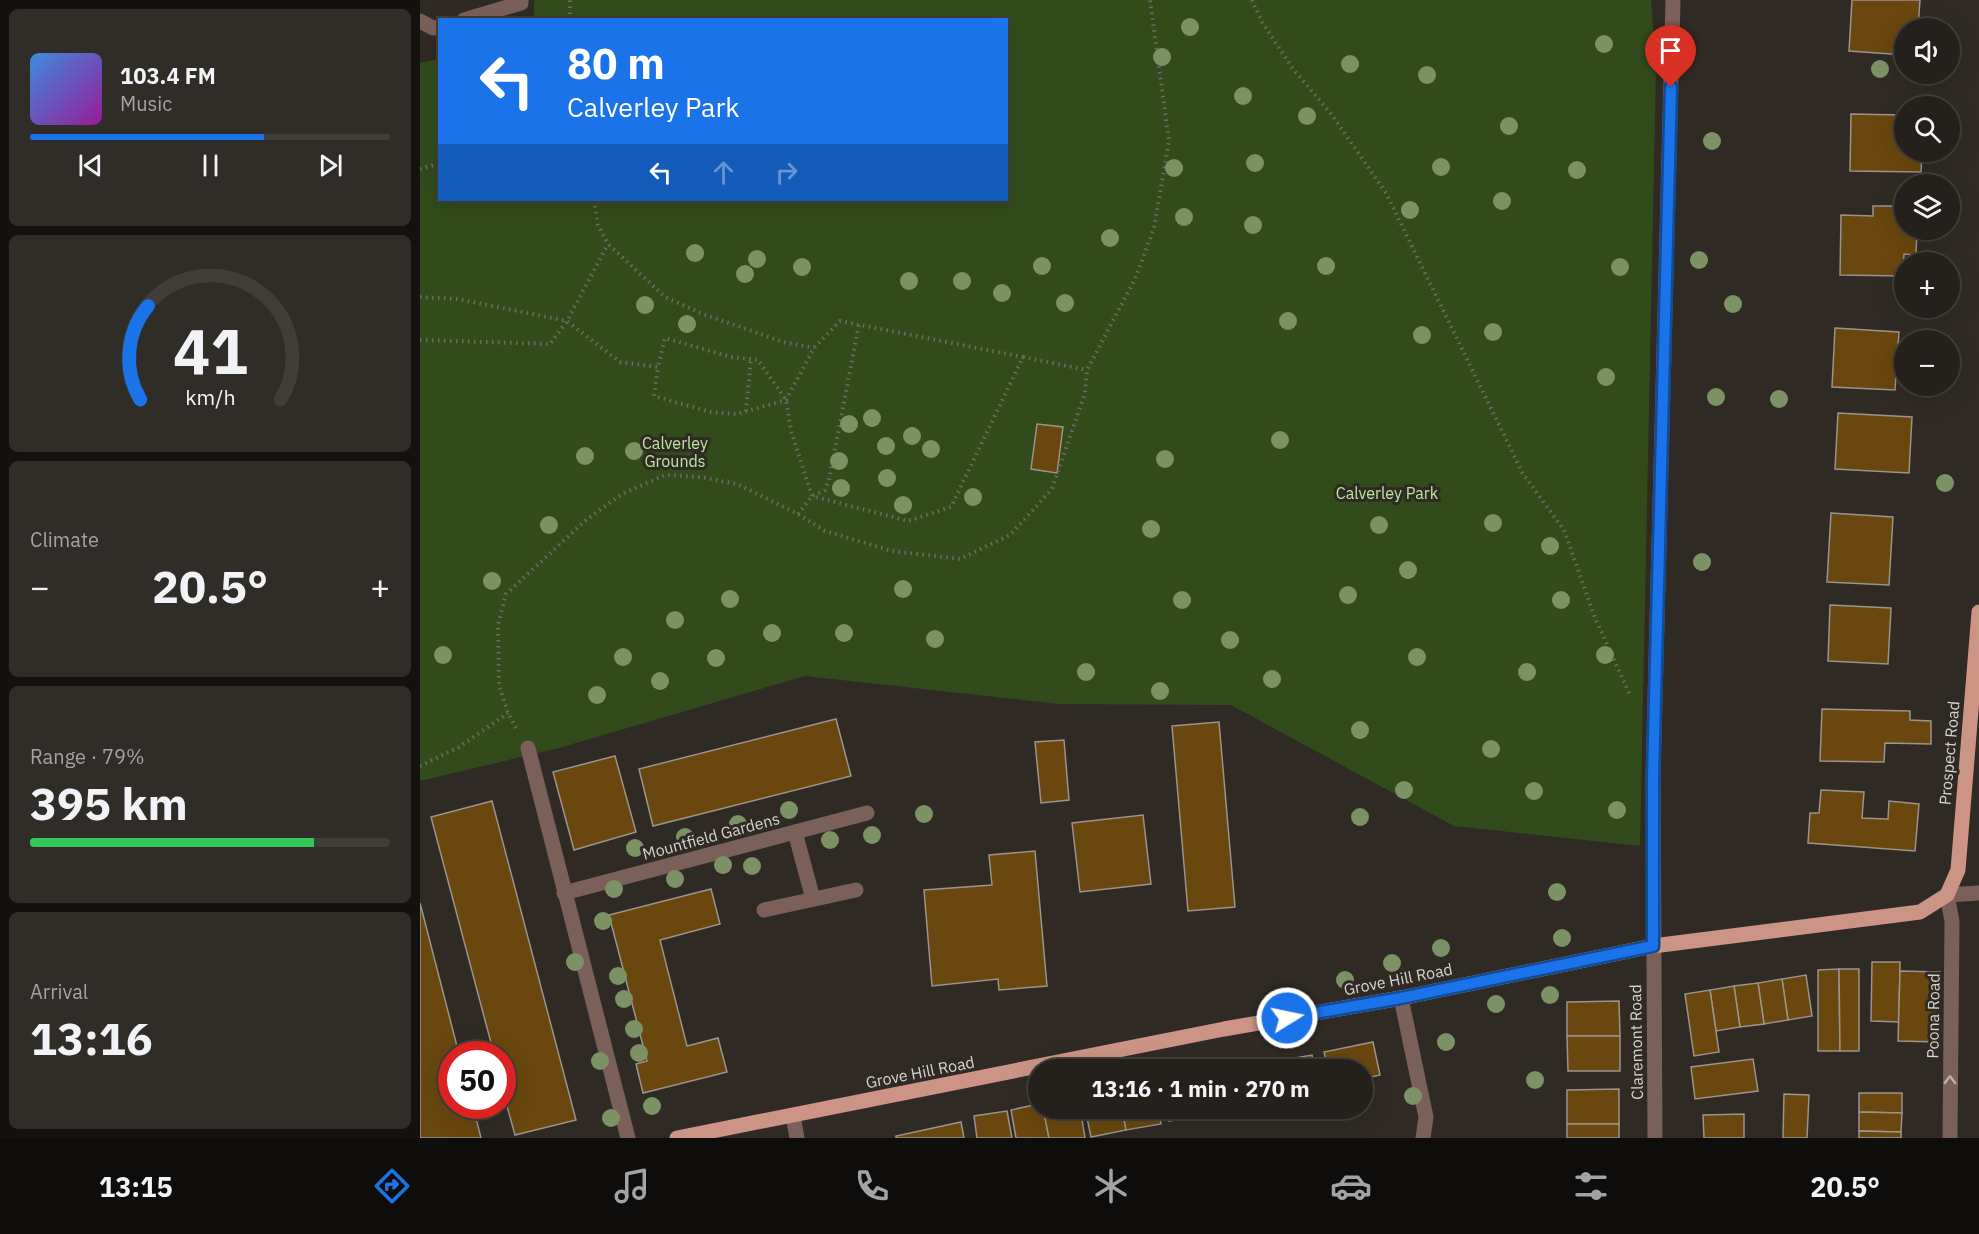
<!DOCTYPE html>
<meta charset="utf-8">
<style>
body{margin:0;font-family:"IBM Plex Sans",sans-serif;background:#302d28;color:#f1f3f6;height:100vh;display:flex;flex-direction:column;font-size:22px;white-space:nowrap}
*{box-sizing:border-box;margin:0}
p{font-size:20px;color:#a3a3a3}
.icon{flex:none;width:33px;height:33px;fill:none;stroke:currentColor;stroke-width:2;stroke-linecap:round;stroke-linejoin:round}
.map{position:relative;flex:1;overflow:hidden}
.details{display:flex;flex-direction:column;gap:9px;padding:9px;background:#14120f;width:420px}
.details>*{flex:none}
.banner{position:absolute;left:18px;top:18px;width:570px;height:183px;border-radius:0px;box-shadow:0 6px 24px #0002,0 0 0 2px #413e3a;background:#1a73e8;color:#fff;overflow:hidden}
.buttons{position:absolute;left:1474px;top:18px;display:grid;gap:12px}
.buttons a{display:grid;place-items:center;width:66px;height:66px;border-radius:50%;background:#24201b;box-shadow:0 6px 24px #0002,0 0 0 2px #413e3a;font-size:30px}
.speed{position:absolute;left:18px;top:1041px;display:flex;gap:12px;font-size:30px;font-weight:700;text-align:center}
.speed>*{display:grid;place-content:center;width:78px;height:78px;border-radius:50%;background:#24201b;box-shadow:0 6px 24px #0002,0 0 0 2px #413e3a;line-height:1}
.speed .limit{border:9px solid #d22;background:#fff;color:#111}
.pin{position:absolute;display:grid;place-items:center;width:51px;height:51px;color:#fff;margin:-62px -26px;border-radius:50% 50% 50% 0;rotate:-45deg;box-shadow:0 0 6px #0007}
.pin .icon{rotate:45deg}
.me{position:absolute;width:66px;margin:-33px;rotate:80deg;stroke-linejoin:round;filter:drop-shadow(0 0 4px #0008)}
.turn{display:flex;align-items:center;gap:21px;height:126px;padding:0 30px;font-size:27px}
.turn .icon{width:78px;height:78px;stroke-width:2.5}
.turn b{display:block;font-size:42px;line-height:51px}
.lanes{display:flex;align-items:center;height:57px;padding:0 30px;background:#0003;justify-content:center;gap:30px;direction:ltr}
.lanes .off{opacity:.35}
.big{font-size:45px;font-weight:800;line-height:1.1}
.details .tile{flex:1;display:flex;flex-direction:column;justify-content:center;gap:9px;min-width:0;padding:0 21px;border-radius:9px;background:#302d28}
.details .dial{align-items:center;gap:0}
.dial svg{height:156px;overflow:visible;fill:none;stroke:#413e3a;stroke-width:7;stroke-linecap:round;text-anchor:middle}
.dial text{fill:#f1f3f6;stroke:none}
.song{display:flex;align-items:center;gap:18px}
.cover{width:72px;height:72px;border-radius:9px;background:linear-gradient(135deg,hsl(210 70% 55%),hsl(300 70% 35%))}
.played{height:6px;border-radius:3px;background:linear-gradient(90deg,#1a73e8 65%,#413e3a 65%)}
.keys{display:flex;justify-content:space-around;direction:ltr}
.heat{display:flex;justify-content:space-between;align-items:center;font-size:33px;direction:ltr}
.charge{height:9px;border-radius:4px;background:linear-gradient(90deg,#34c759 79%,#413e3a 0)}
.trip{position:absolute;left:608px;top:1059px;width:345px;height:60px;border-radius:30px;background:#24201b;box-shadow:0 6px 24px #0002,0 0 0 2px #413e3a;font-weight:800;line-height:60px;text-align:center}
.dock{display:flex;height:96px;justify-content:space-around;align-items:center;background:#0e0d0b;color:#a3a3a3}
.dock .icon{width:42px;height:42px}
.dock .current{color:#1a73e8}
.dock b{font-size:27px;color:#f1f3f6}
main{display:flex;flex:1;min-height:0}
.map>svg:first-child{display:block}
</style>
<main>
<section class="details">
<div class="tile">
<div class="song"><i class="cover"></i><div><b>103.4 FM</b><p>Music</p></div></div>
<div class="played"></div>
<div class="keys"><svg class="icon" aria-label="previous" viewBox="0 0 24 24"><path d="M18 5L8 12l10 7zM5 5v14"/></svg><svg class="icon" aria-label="pause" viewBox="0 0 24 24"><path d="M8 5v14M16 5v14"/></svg><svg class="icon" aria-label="next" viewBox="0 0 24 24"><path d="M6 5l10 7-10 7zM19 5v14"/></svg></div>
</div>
<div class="tile dial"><svg viewBox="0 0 100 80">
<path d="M14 69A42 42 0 1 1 86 69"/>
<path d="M14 69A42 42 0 0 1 18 21" stroke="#1a73e8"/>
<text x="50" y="56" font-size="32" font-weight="700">41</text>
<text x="50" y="72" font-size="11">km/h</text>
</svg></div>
<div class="tile"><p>Climate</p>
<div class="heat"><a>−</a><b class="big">20.5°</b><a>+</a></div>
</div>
<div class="tile"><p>Range · 79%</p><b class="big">395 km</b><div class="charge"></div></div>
<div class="tile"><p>Arrival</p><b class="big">13:16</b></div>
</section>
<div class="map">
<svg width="1559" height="1138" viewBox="0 0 1559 1138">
<rect width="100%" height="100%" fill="#302a24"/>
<polygon fill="#314b1b" points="114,0 1231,0 1236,69 1220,846 1034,826 811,705 638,704 385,676 139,748 0,781 0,63 19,59 20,200 586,200 586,20 114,20"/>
<g fill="#69470e" stroke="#9a948c" stroke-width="1.5">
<polygon points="1432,0 1500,0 1498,28 1485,28 1485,55 1429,51"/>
<polygon points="1431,114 1485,115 1485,152 1502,152 1501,172 1430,171"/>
<polygon points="1453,206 1485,206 1485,230 1497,230 1496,255 1484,254 1483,276 1420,275 1421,215 1453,216"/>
<polygon points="1415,328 1479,332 1475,390 1412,387"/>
<polygon points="1418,413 1492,417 1489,473 1415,469"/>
<polygon points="617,424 643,427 637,473 611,469"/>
<polygon points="1411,513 1473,517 1469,585 1407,582"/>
<polygon points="1410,605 1471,608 1468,664 1408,661"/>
<polygon points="1402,709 1490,711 1490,720 1511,721 1511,744 1465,743 1464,762 1400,761"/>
<polygon points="416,719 431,776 233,826 219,769"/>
<polygon points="799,722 815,907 768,911 752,726"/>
<polygon points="644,740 649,800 621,803 615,742"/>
<polygon points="195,756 216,832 154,850 133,772"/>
<polygon points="1401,790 1444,792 1442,818 1468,819 1469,801 1499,804 1495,851 1388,843 1390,813 1399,813"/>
<polygon points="72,801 156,1120 95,1135 82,1088 82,1054 74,1054 11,817"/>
<polygon points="723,815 731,884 660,892 652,823"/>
<polygon points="615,851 627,986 579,990 578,979 512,986 504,890 572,885 569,855"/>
<polygon points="291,889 300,924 240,940 267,1046 298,1038 307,1072 223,1093 216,1064 227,1061 189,915"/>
<polygon points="0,903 39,1054 32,1054 32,1106 53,1106 61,1138 0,1138"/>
<polygon points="1452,962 1480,962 1479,1022 1451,1021"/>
<polygon points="1419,969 1420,1051 1398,1051 1398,970"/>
<polygon points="1419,969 1439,969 1439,1051 1420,1051"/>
<polygon points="1480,971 1520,972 1518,1042 1478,1041"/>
<polygon points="1386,975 1392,1016 1368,1020 1362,979"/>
<polygon points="1362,979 1368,1020 1344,1024 1338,983"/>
<polygon points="1338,983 1344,1024 1320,1027 1314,986"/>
<polygon points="1314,986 1320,1027 1296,1031 1290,990"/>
<polygon points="1290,990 1299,1052 1274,1056 1265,994"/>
<polygon points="1199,1001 1200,1036 1147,1036 1147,1002"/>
<polygon points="1147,1036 1200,1036 1200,1071 1148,1071"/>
<polygon points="953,1042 960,1075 942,1079 942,1070 908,1070 904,1052"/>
<polygon points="892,1055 895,1070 859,1070 857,1061"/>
<polygon points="1333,1059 1338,1091 1275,1099 1271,1067"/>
<polygon points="857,1061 859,1070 822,1070 822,1068"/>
<polygon points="1199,1089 1199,1124 1147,1124 1147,1090"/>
<polygon points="1439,1093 1482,1093 1482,1113 1439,1112"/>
<polygon points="1364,1094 1389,1095 1387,1138 1363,1138"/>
<polygon points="618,1104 618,1108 623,1108 629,1138 596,1138 591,1110"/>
<polygon points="623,1108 660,1108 665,1138 629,1138"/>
<polygon points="665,1108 702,1108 706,1130 671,1137"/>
<polygon points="702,1108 738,1108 741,1124 706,1130"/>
<polygon points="747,1108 783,1108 784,1114 749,1121"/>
<polygon points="783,1108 817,1108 784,1114"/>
<polygon points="587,1111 592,1138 557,1138 554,1116"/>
<polygon points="1439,1112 1482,1113 1481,1132 1439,1131"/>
<polygon points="1324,1114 1324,1138 1284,1138 1283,1115"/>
<polygon points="541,1122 544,1138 476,1138 476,1136"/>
<rect x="1147" y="1124" width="52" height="14"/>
<polygon points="1439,1131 1481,1132 1481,1138 1439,1138"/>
</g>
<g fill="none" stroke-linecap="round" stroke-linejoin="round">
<g stroke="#6f6a65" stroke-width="4" stroke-dasharray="1.5 4.5" stroke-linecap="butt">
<polyline points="832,0 842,22 873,69 912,115 966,193 1103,474 1144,530 1175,618 1211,697"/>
<polyline points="150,20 150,0"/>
<polyline points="0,169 20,163"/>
<polyline points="174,200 178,225 188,244 245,297 283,314 363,342 394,348"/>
<polyline points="0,297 38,299 147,321 200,362 238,367 234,396 290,412 317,414 366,400 394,348 420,321 603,357 531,507 488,521 392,496 371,431 366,400 338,360 311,357 245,338 238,367"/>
<polyline points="0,340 130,344 147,321 188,244"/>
<polyline points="603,357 667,370"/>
<polyline points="326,411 331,359"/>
<polyline points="378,514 392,496 405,490 409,480 439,324"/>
<polyline points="96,728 88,713 79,685 78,625 86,594 166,520 202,494 245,475 280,477 317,484 378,514 405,531 472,551 540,559 590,535 632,489 665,393 667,370 715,279 734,228 749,141 730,0"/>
<polyline points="0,766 39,747 88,713"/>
</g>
<g stroke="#7b6059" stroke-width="15">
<polyline points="44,20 101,3 101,0"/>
<polyline points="0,21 13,28 20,27"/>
<polyline points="108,748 208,1138"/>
<polyline points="375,832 393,899"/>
<polyline points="144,893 447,813"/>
<polyline points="344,910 436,890"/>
<polyline points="981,998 1006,1117 1003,1138"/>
<polyline points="373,1116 377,1138"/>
<polyline points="1235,1138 1233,777 1253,0"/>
<polyline points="1530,1138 1532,921 1527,895 1559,893"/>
</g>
<polyline stroke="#cb9485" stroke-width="15" points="257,1138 804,1029 981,998 1233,946 1500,912 1527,895 1538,870 1559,612"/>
</g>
<g fill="#7c9265">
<circle cx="770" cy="27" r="9"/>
<circle cx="1184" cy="44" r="9"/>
<circle cx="742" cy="57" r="9"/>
<circle cx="930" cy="64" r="9"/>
<circle cx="1460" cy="69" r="9"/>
<circle cx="1007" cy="75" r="9"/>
<circle cx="823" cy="96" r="9"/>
<circle cx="887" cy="116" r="9"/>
<circle cx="1089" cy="126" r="9"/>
<circle cx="1292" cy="141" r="9"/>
<circle cx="835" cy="163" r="9"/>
<circle cx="1021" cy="167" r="9"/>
<circle cx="754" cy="168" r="9"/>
<circle cx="1157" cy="170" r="9"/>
<circle cx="1082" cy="201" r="9"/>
<circle cx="990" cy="210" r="9"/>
<circle cx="764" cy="217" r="9"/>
<circle cx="833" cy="225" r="9"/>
<circle cx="690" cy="238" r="9"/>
<circle cx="275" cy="253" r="9"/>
<circle cx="337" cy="259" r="9"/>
<circle cx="1279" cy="260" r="9"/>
<circle cx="622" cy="266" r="9"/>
<circle cx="906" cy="266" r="9"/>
<circle cx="382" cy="267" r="9"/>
<circle cx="1200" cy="267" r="9"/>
<circle cx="325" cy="274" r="9"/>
<circle cx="489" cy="281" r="9"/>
<circle cx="542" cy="281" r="9"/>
<circle cx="582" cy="293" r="9"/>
<circle cx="645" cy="303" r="9"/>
<circle cx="1313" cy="304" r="9"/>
<circle cx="225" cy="305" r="9"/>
<circle cx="868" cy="321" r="9"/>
<circle cx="267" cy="324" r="9"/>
<circle cx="1073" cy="332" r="9"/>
<circle cx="1002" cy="335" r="9"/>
<circle cx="1186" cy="377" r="9"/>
<circle cx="1296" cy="397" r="9"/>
<circle cx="1359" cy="399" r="9"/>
<circle cx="452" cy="418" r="9"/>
<circle cx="429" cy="424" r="9"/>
<circle cx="492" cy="436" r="9"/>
<circle cx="860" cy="440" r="9"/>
<circle cx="466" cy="446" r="9"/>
<circle cx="511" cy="449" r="9"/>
<circle cx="214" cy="451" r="9"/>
<circle cx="165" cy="456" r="9"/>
<circle cx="745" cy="459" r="9"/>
<circle cx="419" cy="461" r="9"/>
<circle cx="467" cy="478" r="9"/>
<circle cx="1525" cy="483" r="9"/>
<circle cx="421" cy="488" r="9"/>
<circle cx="553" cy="497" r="9"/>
<circle cx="483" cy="505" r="9"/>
<circle cx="1073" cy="523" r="9"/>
<circle cx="129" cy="525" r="9"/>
<circle cx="959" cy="525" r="9"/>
<circle cx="731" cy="529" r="9"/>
<circle cx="1130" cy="546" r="9"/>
<circle cx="1282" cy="562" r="9"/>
<circle cx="988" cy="570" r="9"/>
<circle cx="72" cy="581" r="9"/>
<circle cx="483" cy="589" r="9"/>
<circle cx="928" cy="595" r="9"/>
<circle cx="310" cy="599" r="9"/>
<circle cx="762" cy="600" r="9"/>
<circle cx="1141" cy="600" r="9"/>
<circle cx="255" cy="620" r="9"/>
<circle cx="352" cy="633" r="9"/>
<circle cx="424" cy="633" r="9"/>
<circle cx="515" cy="639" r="9"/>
<circle cx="810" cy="640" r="9"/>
<circle cx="23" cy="655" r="9"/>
<circle cx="1185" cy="655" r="9"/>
<circle cx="203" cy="657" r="9"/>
<circle cx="997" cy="657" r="9"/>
<circle cx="296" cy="658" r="9"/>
<circle cx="666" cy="672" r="9"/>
<circle cx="1107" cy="672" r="9"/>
<circle cx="852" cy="679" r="9"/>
<circle cx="240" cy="681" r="9"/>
<circle cx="740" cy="691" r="9"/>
<circle cx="177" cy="695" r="9"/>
<circle cx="940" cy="730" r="9"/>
<circle cx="1071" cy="749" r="9"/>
<circle cx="984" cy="790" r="9"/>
<circle cx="1114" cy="791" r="9"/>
<circle cx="369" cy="810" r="9"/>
<circle cx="1197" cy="810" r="9"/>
<circle cx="504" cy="814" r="9"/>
<circle cx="940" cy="817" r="9"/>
<circle cx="318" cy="824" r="9"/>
<circle cx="452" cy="835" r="9"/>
<circle cx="265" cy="837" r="9"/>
<circle cx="410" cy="840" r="9"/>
<circle cx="215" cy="848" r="9"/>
<circle cx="303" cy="865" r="9"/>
<circle cx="332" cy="866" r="9"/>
<circle cx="255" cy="879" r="9"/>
<circle cx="194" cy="889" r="9"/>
<circle cx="1137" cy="892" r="9"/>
<circle cx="183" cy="921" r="9"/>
<circle cx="1142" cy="938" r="9"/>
<circle cx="1021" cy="948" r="9"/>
<circle cx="155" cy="962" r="9"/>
<circle cx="972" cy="963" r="9"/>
<circle cx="198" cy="976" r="9"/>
<circle cx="925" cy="980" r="9"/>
<circle cx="1130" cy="995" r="9"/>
<circle cx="204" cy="999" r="9"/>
<circle cx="1076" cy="1004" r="9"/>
<circle cx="214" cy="1029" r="9"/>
<circle cx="1026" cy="1042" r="9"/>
<circle cx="219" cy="1053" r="9"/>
<circle cx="180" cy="1061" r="9"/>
<circle cx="1115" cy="1080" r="9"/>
<circle cx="993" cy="1096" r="9"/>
<circle cx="232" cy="1106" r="9"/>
<circle cx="191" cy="1118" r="9"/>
</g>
<defs><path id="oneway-chevron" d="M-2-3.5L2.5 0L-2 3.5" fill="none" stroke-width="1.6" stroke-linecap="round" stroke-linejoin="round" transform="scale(1.5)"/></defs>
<use stroke="#bbb0ac" href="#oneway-chevron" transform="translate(1530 1080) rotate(-89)"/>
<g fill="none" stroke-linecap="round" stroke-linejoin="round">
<defs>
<polyline id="route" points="867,1018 981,998 1233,946 1233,777 1251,87"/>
</defs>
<use href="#route" stroke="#114b97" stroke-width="15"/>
<use href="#route" stroke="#1a73e8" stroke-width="10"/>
</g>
<g text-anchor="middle" stroke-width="6" stroke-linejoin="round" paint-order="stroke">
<g font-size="16" fill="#bbe89b" stroke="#302a24">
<text x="255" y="449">Calverley<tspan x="255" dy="18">Grounds</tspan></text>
<text x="967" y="499">Calverley Park</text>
</g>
<g font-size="16" fill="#d7d3cf" stroke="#302a24">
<text transform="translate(1529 753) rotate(-85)" y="6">Prospect Road</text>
<text transform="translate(291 836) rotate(-15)" y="6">Mountfield Gardens</text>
<text transform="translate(978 979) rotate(-11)" y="6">Grove Hill Road</text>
<text transform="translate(1513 1016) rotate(-89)" y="6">Poona Road</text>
<text transform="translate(1216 1042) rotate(-91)" y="6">Claremont Road</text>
<text transform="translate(500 1072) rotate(-11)" y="6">Grove Hill Road</text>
</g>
</g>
</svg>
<div class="buttons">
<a><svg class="icon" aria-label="sound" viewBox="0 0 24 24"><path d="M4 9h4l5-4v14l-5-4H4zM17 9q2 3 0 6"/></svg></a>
<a><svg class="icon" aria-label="search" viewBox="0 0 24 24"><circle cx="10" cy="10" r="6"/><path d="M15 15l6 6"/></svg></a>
<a><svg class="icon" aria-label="layers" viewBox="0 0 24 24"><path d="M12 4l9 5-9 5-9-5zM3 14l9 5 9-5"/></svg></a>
<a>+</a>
<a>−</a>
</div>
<div class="speed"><div class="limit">50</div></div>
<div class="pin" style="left:1251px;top:87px;background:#d93025"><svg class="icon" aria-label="arrive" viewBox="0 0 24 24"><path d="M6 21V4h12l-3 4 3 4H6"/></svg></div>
<svg class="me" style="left:867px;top:1018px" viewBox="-20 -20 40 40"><circle r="17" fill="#1a73e8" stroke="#fff" stroke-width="3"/><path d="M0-11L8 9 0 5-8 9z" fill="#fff"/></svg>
<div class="trip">13:16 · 1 min · 270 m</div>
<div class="banner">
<div class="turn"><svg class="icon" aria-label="left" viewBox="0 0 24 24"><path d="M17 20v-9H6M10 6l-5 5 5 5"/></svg><div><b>80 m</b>Calverley Park</div></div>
<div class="lanes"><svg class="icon" aria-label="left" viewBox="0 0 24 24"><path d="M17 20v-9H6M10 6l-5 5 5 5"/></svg><svg class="icon off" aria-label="ahead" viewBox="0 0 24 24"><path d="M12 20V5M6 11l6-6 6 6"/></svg><svg class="icon off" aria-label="right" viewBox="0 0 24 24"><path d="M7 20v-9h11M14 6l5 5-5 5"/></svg></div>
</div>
</div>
</main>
<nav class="dock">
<b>13:15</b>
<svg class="icon current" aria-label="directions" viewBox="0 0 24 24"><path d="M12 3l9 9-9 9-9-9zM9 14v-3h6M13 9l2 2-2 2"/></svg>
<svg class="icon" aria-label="music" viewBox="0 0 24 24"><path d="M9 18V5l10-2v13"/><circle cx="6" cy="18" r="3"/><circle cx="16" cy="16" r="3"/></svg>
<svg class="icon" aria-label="phone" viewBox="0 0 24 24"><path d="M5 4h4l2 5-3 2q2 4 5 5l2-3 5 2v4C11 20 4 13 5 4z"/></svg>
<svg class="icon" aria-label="climate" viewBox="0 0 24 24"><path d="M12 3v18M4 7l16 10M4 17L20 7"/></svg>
<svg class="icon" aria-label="car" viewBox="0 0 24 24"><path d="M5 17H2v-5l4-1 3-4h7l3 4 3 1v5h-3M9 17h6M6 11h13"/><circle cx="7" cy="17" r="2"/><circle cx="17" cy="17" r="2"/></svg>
<svg class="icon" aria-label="filters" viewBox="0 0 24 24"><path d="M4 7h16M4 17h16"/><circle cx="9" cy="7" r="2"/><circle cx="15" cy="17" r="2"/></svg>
<b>20.5°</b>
</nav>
